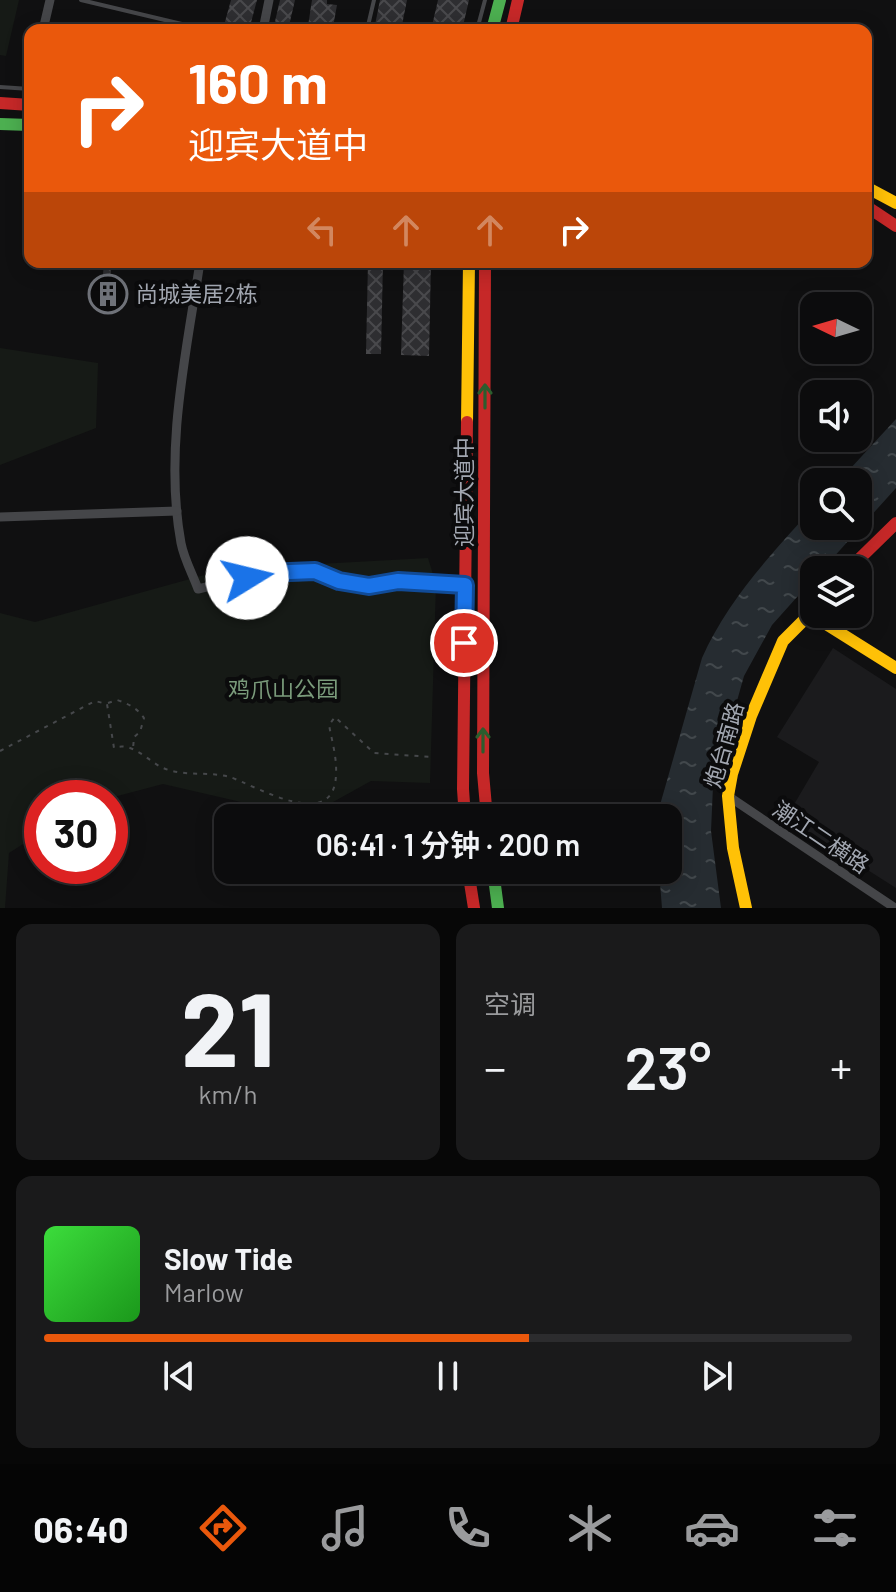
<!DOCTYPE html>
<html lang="zh">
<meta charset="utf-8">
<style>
body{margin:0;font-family:Barlow,"Noto Sans SC",sans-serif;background:#1a1a1b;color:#f1f3f6;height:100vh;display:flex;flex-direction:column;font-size:30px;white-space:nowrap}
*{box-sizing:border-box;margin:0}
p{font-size:26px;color:#9a9b9d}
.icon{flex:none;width:44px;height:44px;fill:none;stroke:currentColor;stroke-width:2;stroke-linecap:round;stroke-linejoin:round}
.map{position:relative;height:908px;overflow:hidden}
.sheet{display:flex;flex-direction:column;gap:16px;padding:16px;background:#070707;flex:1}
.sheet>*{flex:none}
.guide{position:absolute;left:24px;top:24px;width:848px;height:244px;border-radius:16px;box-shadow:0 4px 20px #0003,0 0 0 2px #2c2c2e;background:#ea580c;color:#fff;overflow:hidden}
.needle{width:52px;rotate:275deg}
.fabs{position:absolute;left:800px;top:292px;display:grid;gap:16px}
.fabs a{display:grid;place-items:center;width:72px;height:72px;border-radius:16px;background:#0c0c0d;box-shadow:0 4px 20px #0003,0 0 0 2px #2c2c2e;font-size:40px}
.speed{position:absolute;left:24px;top:780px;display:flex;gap:16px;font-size:40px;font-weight:700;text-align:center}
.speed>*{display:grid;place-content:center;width:104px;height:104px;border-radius:50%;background:#0c0c0d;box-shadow:0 4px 20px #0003,0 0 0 2px #2c2c2e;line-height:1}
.speed .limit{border:12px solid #d22;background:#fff;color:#111}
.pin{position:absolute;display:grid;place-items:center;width:68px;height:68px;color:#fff;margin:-34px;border:4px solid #fff;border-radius:50%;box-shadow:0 2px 8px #0007}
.me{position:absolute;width:88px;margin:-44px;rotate:81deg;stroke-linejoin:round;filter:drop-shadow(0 0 6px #0008)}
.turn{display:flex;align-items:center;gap:28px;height:168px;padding:0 32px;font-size:36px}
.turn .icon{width:104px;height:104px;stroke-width:2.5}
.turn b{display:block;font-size:56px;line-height:68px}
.lanes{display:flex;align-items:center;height:76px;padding:0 32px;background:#0003;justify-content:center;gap:40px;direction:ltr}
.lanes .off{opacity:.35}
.big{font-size:60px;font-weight:600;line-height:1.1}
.sheet .widget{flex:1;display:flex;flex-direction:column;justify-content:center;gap:12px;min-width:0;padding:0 28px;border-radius:16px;background:#1a1a1b}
.sheet .dial{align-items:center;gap:0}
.dial b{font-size:104px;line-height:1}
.song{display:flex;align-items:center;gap:24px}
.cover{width:96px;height:96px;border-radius:12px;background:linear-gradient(135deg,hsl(120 70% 55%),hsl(120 70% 35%))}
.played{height:8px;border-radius:4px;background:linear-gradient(90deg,#ea580c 60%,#2c2c2e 60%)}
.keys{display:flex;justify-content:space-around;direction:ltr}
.heat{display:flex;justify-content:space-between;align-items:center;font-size:44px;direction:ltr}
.sheet .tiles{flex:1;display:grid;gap:16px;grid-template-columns:1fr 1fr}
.widget:last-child{grid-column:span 2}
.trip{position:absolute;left:214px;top:804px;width:468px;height:80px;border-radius:16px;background:#0c0c0d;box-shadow:0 4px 20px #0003,0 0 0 2px #2c2c2e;font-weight:600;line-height:80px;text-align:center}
.menu{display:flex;height:128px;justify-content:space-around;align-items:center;background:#050505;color:#9a9b9d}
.menu .icon{width:56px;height:56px}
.menu .active{color:#ea580c}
.menu b{font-size:36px;color:#f1f3f6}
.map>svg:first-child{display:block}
</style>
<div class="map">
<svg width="896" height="908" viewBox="0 0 896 908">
<defs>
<pattern id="water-ripples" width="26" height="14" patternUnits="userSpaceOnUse" patternTransform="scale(2)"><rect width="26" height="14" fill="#262c31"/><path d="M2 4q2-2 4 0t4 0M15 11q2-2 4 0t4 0" fill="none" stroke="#42484c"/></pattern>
<pattern id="building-cross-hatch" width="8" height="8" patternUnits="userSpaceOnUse" patternTransform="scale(2)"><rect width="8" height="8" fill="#2e2e31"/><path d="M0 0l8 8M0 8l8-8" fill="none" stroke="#49494c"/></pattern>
</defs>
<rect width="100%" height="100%" fill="#101011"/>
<polygon fill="#1b1b1d" points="833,648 896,689 896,888 786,818 819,762 777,737"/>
<g fill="#161a16">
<polygon points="0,0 19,0 6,56 0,55"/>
<polygon points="0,348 98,363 96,428 0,465"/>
<polygon points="428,558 436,584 430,783 371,781 306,817 163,784 110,798 42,798 42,832 9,853 5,908 0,908 0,613 35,622 226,569"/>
</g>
<path fill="url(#water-ripples)" d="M896,419V488L822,570H814V578L772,625L744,676L713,786L711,831L721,908H662L659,870H668V818H660V805L702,658C727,601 772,553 814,507V526H858V482H838Z"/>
<g fill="url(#building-cross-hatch)">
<polygon points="231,0 257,0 249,30 223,29"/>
<polygon points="280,0 295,0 288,30 273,30"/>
<polygon points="312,0 327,0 327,4 337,5 333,27 308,26"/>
<polygon points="380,0 407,0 401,30 374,30"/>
<polygon points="438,0 469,0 462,30 431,30"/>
<polygon points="104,262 111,262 110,286 115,287 113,301 108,301 107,312 100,312"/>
<polygon points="368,262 383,262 381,354 366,354"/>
<polygon points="404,262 431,262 429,356 401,355"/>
</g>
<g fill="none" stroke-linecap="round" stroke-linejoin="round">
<g stroke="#46484b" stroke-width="2" stroke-dasharray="4 6" stroke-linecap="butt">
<path d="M108,703L117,700C129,704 137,708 144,718L140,732L134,737L133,749"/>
<path d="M0,751L95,701L107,704L114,748C132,741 148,761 163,768C185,777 208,771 230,777C256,786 335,834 336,774C337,758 332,741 329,725L335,717L374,753L431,757"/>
</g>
<g stroke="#454649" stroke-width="4">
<polyline points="81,0 207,30"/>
<polyline points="367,30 374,0"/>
<polyline points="477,30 485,0"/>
<polyline points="0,87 30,89"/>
</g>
<g stroke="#454649" stroke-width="9">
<polyline points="43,30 50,0"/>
<polyline points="263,30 269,0"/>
<polyline points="25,105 30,86"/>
<path d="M200,262C186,354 164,451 181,543C184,559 193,575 198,589L265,573L315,571L339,581L369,586L398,581L465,585"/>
<polyline points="0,517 177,511"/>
<polyline points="728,796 895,908"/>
</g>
<g stroke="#4caf50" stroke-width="12">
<polyline points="492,30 500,0"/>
<polyline points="0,124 30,125"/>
<polyline points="493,870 498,908"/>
</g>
<g stroke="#ffc107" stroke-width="12">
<polyline points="866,187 896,203"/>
<polyline points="467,422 469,262"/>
<polyline points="810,614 896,668"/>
<polyline points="746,908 733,848 728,796 732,774 751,716 783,641 814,610"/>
</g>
<g stroke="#c62828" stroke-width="12">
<polyline points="511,30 518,0"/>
<polyline points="0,103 30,105"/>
<polyline points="866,206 896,226"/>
<polyline points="485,262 483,773 487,818"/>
<polyline points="848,570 896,523"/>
<polyline points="465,818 463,789 467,422"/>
<polyline points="468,870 474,908"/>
</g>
</g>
<defs><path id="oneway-shaft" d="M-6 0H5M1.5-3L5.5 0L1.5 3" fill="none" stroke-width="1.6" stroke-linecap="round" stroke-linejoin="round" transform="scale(2)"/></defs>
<g stroke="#2c5d2e">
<use href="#oneway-shaft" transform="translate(485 396) rotate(-90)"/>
<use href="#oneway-shaft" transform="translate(483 740) rotate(-90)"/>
</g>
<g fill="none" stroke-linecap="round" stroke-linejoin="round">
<defs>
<polyline id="route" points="247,578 265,573 315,571 339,581 369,586 398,581 465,585 464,643"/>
</defs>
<use href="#route" stroke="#114b97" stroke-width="20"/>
<use href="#route" stroke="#1a73e8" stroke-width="14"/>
</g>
<defs>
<symbol id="building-ring" viewBox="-11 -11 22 22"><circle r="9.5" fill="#0b0b0c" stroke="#6f7279" stroke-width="1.5"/><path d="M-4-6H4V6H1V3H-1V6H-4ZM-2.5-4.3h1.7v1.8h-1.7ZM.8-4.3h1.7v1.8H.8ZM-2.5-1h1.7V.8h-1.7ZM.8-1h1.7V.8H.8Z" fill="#6f7279"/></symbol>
</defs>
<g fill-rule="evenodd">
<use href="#building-ring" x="86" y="272" width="44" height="44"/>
</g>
<g text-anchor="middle" stroke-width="8" stroke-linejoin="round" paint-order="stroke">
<g font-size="22" fill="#a2a7b1" stroke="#0b0b0c" text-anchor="start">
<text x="136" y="302">尚城美居2栋</text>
</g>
<g font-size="22" fill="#a2a7b1" stroke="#0b0b0c">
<text transform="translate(464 492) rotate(-90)" y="8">迎宾大道中</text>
<text transform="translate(724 745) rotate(-74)" y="8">炮台南路</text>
<text transform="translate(821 837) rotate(34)" y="8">潮江二横路</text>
</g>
<g font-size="22" fill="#7a9b7b" stroke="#0b0b0c">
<text x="283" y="697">鸡爪山公园</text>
</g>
</g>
</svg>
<div class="fabs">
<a><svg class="needle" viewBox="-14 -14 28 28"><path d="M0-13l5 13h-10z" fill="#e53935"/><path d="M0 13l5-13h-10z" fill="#9a9b9d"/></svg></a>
<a><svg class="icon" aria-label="sound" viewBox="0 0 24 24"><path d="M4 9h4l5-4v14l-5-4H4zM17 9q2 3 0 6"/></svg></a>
<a><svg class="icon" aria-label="search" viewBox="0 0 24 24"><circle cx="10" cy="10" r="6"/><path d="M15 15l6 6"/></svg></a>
<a><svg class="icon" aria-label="layers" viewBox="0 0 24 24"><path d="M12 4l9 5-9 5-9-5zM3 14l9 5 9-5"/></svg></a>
</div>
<div class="speed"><div class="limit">30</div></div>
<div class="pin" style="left:464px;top:643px;background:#d93025"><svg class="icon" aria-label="arrive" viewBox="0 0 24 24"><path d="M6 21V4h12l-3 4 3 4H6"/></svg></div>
<svg class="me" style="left:247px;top:578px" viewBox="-20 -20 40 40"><circle r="19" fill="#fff"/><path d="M0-13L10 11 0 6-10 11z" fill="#1a73e8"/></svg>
<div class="trip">06:41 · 1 分钟 · 200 m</div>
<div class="guide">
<div class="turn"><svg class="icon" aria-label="right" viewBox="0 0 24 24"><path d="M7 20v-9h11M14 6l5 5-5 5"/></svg><div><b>160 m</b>迎宾大道中</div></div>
<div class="lanes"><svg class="icon off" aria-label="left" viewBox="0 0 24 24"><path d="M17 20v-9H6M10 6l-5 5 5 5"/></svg><svg class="icon off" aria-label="ahead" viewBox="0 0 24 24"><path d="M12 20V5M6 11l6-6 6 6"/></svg><svg class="icon off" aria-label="ahead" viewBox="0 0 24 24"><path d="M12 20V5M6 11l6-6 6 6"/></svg><svg class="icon" aria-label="right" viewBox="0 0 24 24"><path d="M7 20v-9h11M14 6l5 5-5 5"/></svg></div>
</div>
</div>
<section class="sheet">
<div class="tiles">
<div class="widget dial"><b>21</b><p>km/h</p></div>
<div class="widget"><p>空调</p>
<div class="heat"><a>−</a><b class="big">23°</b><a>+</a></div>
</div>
<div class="widget">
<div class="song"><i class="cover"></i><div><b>Slow Tide</b><p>Marlow</p></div></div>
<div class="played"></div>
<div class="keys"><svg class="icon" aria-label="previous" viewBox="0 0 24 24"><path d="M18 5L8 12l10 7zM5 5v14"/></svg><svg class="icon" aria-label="pause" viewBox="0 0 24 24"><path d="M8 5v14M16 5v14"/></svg><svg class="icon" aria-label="next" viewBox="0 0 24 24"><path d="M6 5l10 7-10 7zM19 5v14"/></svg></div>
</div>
</div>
</section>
<nav class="menu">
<b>06:40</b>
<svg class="icon active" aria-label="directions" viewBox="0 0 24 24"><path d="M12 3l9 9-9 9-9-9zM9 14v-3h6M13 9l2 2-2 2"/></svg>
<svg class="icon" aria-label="music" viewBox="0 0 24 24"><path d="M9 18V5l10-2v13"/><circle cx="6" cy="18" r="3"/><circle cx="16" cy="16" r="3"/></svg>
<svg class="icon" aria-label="phone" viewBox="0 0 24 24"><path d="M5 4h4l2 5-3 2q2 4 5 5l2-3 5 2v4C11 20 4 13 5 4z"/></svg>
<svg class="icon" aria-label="climate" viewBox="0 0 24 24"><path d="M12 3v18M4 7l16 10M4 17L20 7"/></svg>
<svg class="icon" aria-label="car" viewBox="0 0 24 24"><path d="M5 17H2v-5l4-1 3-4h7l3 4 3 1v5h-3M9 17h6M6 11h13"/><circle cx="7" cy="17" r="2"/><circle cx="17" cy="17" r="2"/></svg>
<svg class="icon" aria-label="filters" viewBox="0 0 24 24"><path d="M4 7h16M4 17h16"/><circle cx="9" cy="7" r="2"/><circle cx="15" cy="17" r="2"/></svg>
</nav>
